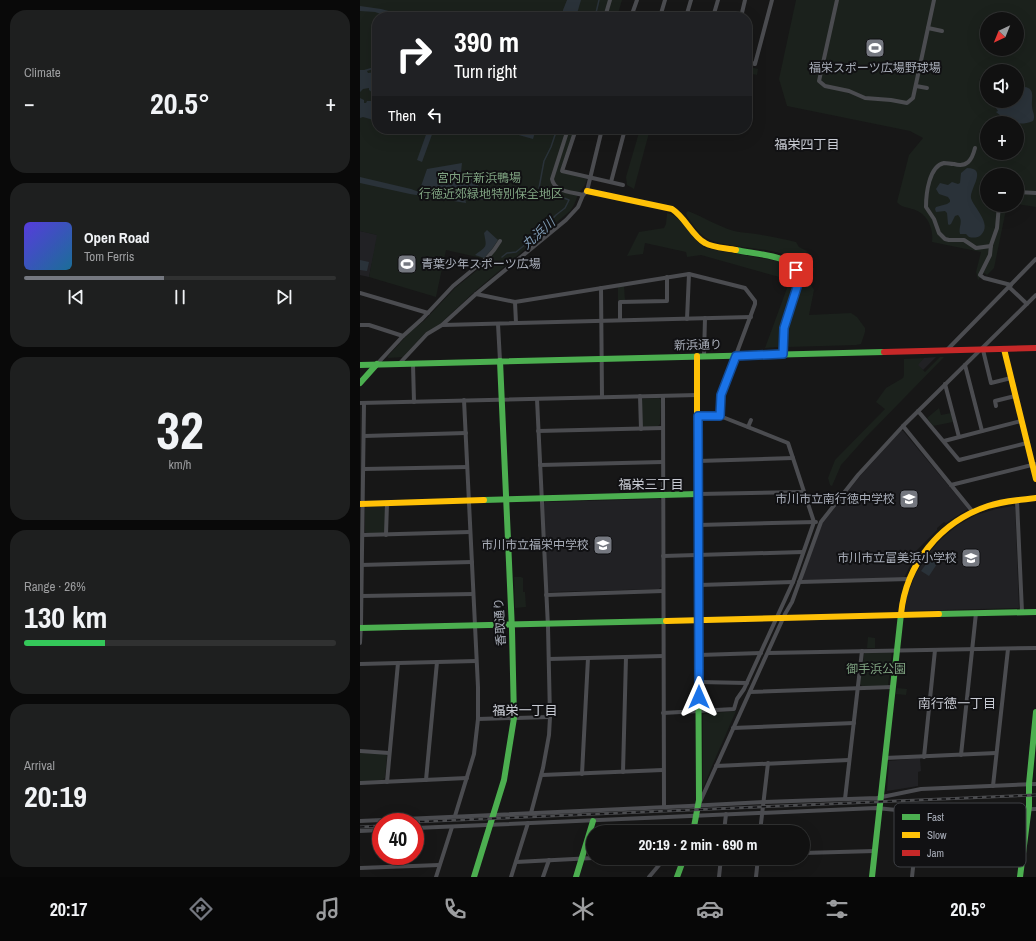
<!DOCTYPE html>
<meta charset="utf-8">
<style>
body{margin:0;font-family:"Archivo Narrow","Noto Sans JP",sans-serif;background:#1e1f1f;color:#f1f3f6;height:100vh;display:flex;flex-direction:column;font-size:15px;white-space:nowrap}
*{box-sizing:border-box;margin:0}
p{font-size:13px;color:#9c9d9f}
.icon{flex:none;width:22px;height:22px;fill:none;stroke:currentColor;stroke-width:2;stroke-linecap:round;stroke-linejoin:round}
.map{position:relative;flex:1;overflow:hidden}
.side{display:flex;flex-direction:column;gap:10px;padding:10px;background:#090909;width:360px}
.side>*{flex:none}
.top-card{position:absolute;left:12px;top:12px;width:380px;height:122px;border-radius:16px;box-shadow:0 4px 16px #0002,0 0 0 1px #303131;background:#202124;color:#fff;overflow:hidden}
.needle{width:26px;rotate:223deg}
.fabs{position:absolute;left:620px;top:12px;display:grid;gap:8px}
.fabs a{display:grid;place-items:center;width:44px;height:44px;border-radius:50%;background:#111;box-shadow:0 4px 16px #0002,0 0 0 1px #303131;font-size:20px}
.speed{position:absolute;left:12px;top:813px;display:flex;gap:8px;font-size:20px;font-weight:700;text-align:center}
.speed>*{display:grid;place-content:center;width:52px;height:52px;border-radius:50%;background:#111;box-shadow:0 4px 16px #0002,0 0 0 1px #303131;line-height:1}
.speed .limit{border:6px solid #d22;background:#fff;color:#111}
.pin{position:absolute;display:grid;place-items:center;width:34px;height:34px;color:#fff;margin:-17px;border-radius:8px;box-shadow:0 2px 6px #0006}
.me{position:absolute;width:44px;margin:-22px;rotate:0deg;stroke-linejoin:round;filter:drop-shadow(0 0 3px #0008)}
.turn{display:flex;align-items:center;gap:14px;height:84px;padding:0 16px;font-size:18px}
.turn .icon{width:52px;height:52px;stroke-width:2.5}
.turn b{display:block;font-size:28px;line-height:34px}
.then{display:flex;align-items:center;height:38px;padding:0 16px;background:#0003;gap:8px;font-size:15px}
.big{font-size:30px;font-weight:800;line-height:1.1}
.side .widget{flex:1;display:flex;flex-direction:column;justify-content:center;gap:6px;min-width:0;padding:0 14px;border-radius:16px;background:#1e1f1f}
.side .dial{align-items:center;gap:0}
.dial b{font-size:52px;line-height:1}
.song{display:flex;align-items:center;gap:12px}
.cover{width:48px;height:48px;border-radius:6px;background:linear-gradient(135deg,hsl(250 70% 55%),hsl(200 70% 35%))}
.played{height:4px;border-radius:2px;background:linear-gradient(90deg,#757880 45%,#303131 45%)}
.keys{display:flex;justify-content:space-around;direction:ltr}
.heat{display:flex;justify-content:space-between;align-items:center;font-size:22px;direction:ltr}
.charge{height:6px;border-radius:3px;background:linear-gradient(90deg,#34c759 26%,#303131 0)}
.trip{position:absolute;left:226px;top:825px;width:224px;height:40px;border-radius:20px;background:#111;box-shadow:0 4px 16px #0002,0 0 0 1px #303131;font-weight:800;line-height:40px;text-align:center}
.tabs{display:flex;height:64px;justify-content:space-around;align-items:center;background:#070707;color:#9c9d9f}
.tabs .icon{width:28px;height:28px}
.tabs .selected{color:#757880}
.tabs b{font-size:18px;color:#f1f3f6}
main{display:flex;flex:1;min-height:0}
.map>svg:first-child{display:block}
</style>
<main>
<section class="side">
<div class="widget"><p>Climate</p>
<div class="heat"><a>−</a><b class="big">20.5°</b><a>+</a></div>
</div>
<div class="widget">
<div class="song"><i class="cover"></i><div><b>Open Road</b><p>Tom Ferris</p></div></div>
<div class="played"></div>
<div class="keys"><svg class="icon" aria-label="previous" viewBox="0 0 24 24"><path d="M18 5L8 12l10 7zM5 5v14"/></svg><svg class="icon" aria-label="pause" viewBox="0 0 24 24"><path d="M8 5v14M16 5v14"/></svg><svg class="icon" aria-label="next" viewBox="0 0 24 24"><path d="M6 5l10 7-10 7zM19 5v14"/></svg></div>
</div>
<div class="widget dial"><b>32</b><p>km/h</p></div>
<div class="widget"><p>Range · 26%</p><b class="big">130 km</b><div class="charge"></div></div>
<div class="widget"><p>Arrival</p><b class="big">20:19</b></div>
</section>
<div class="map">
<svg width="676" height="877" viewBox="0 0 676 877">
<rect width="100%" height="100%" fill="#171717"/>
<g fill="#212124">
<polygon points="0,231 18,235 9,277 0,275"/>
<polygon points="576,357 563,370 557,365 564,358"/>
<polygon points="541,431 543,431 608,509 586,523 584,522 577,528 577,530 555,552 556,554 544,578 444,580 442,578 462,524 500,476"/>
<polygon points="299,499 301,500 301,587 299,589 189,592 187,590 183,504 185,502"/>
<polygon points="653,506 655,507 659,608 545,611 547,596 556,573 569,553 581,539 598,525 616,515 636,509"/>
<polygon points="560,758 561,771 558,772 558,786 527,791 529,761"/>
</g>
<g fill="#1b211c" fill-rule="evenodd">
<path d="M0,0H262L257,17H17V129H214L200,172L227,179C225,187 223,187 219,193C215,201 216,203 210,211L113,293L80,324L65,333L43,357L28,358V356L51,331L64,321L95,288L130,260L86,250L76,297L9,277L17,235L0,231Z"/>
<path d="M436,0H676V207L657,204V175H627V205H647L634,268L627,275L624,273L618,280L616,272L621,252L572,242C574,227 566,212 552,209C546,207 541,207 537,202L549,155L563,138L550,131L427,106L419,79ZM627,19H657V49H627ZM627,71H657V101H627ZM627,123H657V153H627Z"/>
<polygon points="387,66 398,69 397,75 387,73"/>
<polygon points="280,129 290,129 274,189 267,185 266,177"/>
<path d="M328,211C344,217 357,226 374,231C383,233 392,233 402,235C413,237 425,239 436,242L439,247L447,251L444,263L447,267L454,268L451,285L454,290L449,315L491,313L497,317L505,328V332L501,344L496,345L429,347L426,344L427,329L444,281C443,274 441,266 436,261C423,247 370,249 350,240C339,235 333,225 327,216L326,213Z"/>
<path d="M307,213C324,217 331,239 345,248L417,261C428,266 435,272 434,285L422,322L418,347L405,348L430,280L341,255L327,257L326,252L285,243L283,254L267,256L279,232L304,228L306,224Z"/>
<polygon points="264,286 265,300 258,300 258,287"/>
<polygon points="580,357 584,357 506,437 481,465 472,486 470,485 468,478 475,460 525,409 516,402 526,388 543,378 544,375 544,359 564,358 558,365 565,372"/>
<polygon points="299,398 301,400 300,424 298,426 284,427 282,425 282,400 283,399"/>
<polygon points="579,408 581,415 591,413 593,422 573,426 567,418"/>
<polygon points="23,506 25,508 25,531 23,533 7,533 5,532 5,508 7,507"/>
<polygon points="154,577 161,577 163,578 163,592 165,592 166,607 155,608"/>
<polygon points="508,637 515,638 515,648 507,648"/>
<polygon points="506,652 532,652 528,686 502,686 500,684 504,654"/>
<polygon points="537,688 547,689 546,695 536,694"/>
<polygon points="376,711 352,766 343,788 343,715 344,714"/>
<polygon points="0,753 25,754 27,756 25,778 22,780 0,781"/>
</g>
<g fill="#2a3239">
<polygon points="207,0 221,0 216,17 210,17 203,13 203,10"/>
<polygon points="0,6 21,9 44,15 51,15 57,17 27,16 15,12 0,11"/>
<polygon points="17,54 16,68 7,71 8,73 17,72 17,96 9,90 9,88 3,89 0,92 0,70 4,70 14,67"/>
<path d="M664,87C676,88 671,98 672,106C672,112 676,115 673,121C658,127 648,122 636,112L638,111L636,108L639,107L640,104L648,108L651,106L652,101H657V90Z"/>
<polygon points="17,97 17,121 3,117 0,118 0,98 4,100 4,103 6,103 7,101 11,101 14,99 17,99"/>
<polygon points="68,129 74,129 62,162 57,160"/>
<polygon points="137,129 176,129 173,139"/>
<polygon points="102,163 101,172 115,177 115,179 120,179 118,187 126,189 123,200 109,195 105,198 106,203 50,194 0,183 0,177 51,189 59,192 67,169"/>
<path d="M607,168C628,168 610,188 611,198C613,207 633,224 621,235C618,238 613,238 609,237L606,234H600C598,227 604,221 598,215L595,216L591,224L589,225L588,224L587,213L585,211L576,212L575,209L576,207L587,204L590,202V200L588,197L579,194L576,189L580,183L588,185L592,182L598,184L600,183L601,173Z"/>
<path d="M127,230L138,240L132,249L124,258L115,255C127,246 127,248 124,233Z"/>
<polygon points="0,260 9,262 7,271 0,270"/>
<polygon points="572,556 579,561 569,576 561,571"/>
</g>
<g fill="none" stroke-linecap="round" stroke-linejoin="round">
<g stroke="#2a3239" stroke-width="1.5">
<polyline points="235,17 239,0"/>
<polyline points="142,257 147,253 156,252 176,236 196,215 205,208 209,200 179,188 184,161 191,147 197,129"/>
</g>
<g stroke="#4b4c50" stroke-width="4">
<polyline points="477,0 459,81 465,86 489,91 505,98 531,100 547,103 553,98 574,0"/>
<polyline points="245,17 250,0"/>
<polyline points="271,17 277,0"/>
<polyline points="300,17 305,0"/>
<polyline points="326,17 331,0"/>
<polyline points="353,17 358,0"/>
<polyline points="381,17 385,0"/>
<polyline points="568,28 582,31"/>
<polyline points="387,62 395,64 412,0"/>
<polyline points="556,86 567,88"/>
<path d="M208,129L192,179C194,192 213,192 223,195"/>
<polyline points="216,129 202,171 263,185"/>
<path d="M615,148C612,160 607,168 594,164C590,164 588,163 584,163C569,166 566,194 566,207L574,219L579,233L585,239L589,240H604L616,248L631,246"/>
<polyline points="251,182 265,129"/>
<polyline points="657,192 676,193"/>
<polyline points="639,205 637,228 631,245 630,255 620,275 624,278 651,285"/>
<polyline points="649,287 667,304"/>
<polyline points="241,288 242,397"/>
<polyline points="0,293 68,313"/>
<polyline points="116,294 155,302 329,274 385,288 395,301 395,304 361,395 360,416"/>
<polyline points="155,302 156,323"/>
<polyline points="327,319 329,274"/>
<polyline points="260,320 260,302 307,301 307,277"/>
<polyline points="138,324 140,361"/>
<polyline points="0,325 9,325 43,336"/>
<polyline points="83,325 391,317"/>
<polyline points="587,350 676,259"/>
<polyline points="623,350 631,383 651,378"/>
<polyline points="344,356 345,318"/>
<polyline points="17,364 43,336 62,319 93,286 127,258 134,250 140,241"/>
<polyline points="39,364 67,334 82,325 116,294 206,220 218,207 223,195 227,191 242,129"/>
<polyline points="53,364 54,402"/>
<polyline points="605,365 622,431"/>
<polyline points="585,384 599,437"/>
<polyline points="280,396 281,429"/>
<polyline points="303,396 304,807"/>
<polyline points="0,403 338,395"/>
<polyline points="636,406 635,401 655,396"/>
<polyline points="558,411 599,460 667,443"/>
<polyline points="543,426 613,512"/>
<polyline points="388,427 391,420"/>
<polyline points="178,431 303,428"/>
<polyline points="4,436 106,433"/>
<polyline points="584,441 661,421"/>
<polyline points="338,461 433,458"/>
<polyline points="180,465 303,462"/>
<polyline points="4,469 107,467"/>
<polyline points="591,485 676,464"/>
<polyline points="338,494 443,492"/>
<polyline points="657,501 662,612"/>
<polyline points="338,525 456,522"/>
<polyline points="3,535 110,532"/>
<polyline points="26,535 27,503"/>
<polyline points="303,556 443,552"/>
<polyline points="0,565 112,562"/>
<polyline points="439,582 549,579"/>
<polyline points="339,585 433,582"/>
<polyline points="186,595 303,591"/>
<polyline points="2,596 113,594"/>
<polyline points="0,643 1,624 4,403"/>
<polyline points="408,653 676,648"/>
<polyline points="339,655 401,653"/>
<polyline points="189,659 303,656"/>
<polyline points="0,664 116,661"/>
<polyline points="339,682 387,683"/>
<polyline points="390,692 533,687"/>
<polyline points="303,713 374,709 377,699 384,689 433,582 454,522 428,443 360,416 338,416"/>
<polyline points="118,719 190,717"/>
<polyline points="373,728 494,723"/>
<polyline points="0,751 29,753"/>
<polyline points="601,755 616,613"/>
<polyline points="564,757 575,650"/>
<polyline points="525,758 636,753"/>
<polyline points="356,766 489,760"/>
<polyline points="263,772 266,657"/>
<polyline points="222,774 228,658"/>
<polyline points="182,775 303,770"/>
<polyline points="66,780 77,662"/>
<polyline points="27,782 38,663"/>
<polyline points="0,783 107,778"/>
<polyline points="633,786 648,649"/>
<polyline points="485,799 502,651"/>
<polyline points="340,802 425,614 432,602 461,522 498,475 543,426 676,295"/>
<polyline points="171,813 183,768 189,735 190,717 188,627 177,399"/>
<polyline points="95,816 114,754 118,719 118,687 104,400"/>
<polyline points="0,821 329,806 404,802 517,798 561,789 676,784"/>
<polyline points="55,828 516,808 568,813 676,809"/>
<polyline points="0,831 21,830"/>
<polyline points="364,832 366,814"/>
<polyline points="400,832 408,763"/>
<polyline points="555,850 663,844"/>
<polyline points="443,853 515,851"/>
<polyline points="156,862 233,858"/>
<polyline points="0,868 79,865"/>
<polyline points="76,877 92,827"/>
<polyline points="151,877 168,823"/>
<polyline points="183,877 189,860"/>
<polyline points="289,877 305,858"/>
<polyline points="359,877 361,858"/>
<polyline points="396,877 398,858"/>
<polyline points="552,877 559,812"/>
</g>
<g stroke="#4caf50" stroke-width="6">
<path d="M376,250C390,253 408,254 421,259C452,270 429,307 424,327C422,335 423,345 423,354"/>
<polyline points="0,365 524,352"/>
<polyline points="0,383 17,364"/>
<polyline points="124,500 338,494"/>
<polyline points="579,614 676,612"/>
<polyline points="0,628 306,621"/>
<polyline points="333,832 339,800 337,432"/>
<polyline points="114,877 144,780 154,718 152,630 140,361"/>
<polyline points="216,877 233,821"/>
<polyline points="317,877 324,858"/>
<polyline points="512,877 541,614"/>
<polyline points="660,877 669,806 669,784 676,712"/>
</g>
<g stroke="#ffc107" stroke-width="6">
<path d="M227,191L312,209C326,218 332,236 345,243C353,248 367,248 376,250"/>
<polyline points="644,349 676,479"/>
<polyline points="337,356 337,432"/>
<polyline points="0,504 124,500"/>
<path d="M541,614C546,564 580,522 628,506C643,501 660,500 676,498"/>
<polyline points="306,621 579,614"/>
</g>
<polyline stroke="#c62828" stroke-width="6" points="524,352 676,348"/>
<defs>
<g id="rail">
<polyline points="51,822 676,795"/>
<polyline points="0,827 21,826"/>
</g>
</defs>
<use href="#rail" stroke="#4b4c4f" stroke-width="3"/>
<use href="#rail" stroke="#111113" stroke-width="1.5" stroke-dasharray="4.5" stroke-linecap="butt"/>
</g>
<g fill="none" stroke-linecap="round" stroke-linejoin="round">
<defs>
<polyline id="route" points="339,697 338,416 360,416 361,395 376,356 423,354 424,328 438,284 436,270"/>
</defs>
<use href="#route" stroke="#114b97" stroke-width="10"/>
<use href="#route" stroke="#1a73e8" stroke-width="7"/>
</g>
<defs>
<symbol id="stadium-square" viewBox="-11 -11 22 22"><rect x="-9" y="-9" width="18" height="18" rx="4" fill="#757880" stroke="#111113"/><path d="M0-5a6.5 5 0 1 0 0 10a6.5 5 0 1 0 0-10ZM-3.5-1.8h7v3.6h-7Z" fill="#fff"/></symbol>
<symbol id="school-square" viewBox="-11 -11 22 22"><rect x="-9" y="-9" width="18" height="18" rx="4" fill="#757880" stroke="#111113"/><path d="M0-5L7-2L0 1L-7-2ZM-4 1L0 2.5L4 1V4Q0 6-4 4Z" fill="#fff"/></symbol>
</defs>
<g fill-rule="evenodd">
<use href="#stadium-square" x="504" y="37" width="22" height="22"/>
<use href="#stadium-square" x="36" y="253" width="22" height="22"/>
<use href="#school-square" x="538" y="488" width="22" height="22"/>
<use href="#school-square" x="232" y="534" width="22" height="22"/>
<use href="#school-square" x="600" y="547" width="22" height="22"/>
</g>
<g text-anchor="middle" stroke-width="4" stroke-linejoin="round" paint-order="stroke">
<g font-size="12" fill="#a8adb8" stroke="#111113" text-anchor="end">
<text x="515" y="72" text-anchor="middle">福栄スポーツ広場野球場</text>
<text x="61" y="268" text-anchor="start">青葉少年スポーツ広場</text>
<text x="535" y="503">市川市立南行徳中学校</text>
<text x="229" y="549">市川市立福栄中学校</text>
<text x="597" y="562">市川市立富美浜小学校</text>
</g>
<g font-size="12" fill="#7fa381" stroke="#111113">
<text x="119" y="182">宮内庁新浜鴨場</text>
<text x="131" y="198">行徳近郊緑地特別保全地区</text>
<text x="516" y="673">御手浜公園</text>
</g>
<g font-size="12" fill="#a8adb8" stroke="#111113">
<text transform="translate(338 345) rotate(-1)" y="4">新浜通り</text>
<text transform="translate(140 622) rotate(-93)" y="4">香取通り</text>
</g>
<g font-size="13" fill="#c9ccd4" stroke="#111113">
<text x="447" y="149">福栄四丁目</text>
<text x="291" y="489">福栄三丁目</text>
<text x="597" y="708">南行徳一丁目</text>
<text x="165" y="715">福栄一丁目</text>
</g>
<g font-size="13" font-style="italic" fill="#7f9bb3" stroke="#111113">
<text transform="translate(178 233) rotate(-42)" y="5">丸浜川</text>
</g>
</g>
<rect x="534" y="803" width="132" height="64" rx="6" fill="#111113" stroke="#3e4045" stroke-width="1"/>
<rect x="542" y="814" width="18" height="6" fill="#4caf50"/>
<rect x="542" y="832" width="18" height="6" fill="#ffc107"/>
<rect x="542" y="850" width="18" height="6" fill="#c62828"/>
<g font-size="11" fill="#a8adb8">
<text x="567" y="821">Fast</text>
<text x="567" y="839">Slow</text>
<text x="567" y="857">Jam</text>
</g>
</svg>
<div class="fabs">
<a><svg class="needle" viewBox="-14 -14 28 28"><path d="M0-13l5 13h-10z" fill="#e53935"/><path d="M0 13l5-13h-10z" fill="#9c9d9f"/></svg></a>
<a><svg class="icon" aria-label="sound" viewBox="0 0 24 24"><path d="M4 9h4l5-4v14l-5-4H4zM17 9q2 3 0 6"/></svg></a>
<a>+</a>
<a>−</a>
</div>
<div class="speed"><div class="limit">40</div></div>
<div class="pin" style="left:436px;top:270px;background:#d93025"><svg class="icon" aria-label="arrive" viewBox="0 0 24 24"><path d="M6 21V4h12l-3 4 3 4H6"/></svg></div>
<svg class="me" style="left:339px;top:697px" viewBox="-20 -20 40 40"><path d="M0-17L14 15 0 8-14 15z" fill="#1a73e8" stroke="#fff" stroke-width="4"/></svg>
<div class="trip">20:19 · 2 min · 690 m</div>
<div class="top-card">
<div class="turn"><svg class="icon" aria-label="right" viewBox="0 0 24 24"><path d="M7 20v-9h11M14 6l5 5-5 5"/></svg><div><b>390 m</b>Turn right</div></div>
<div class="then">Then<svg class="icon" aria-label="left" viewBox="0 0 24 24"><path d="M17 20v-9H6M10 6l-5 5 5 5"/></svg></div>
</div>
</div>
</main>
<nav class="tabs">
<b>20:17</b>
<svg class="icon selected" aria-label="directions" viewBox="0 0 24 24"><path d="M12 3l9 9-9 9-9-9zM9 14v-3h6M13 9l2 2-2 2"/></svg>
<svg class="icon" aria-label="music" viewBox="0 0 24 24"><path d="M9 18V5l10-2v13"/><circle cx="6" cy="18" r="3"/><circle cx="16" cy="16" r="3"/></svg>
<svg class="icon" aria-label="phone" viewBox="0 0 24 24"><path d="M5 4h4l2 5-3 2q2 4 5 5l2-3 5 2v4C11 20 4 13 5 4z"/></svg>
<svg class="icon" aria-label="climate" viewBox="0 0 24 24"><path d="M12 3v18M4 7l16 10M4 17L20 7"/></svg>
<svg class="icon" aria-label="car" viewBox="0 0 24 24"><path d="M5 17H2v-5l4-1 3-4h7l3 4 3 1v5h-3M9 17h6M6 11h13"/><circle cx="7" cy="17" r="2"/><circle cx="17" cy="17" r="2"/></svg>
<svg class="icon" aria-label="filters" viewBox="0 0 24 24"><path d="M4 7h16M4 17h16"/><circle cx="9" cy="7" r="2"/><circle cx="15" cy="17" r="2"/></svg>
<b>20.5°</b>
</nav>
